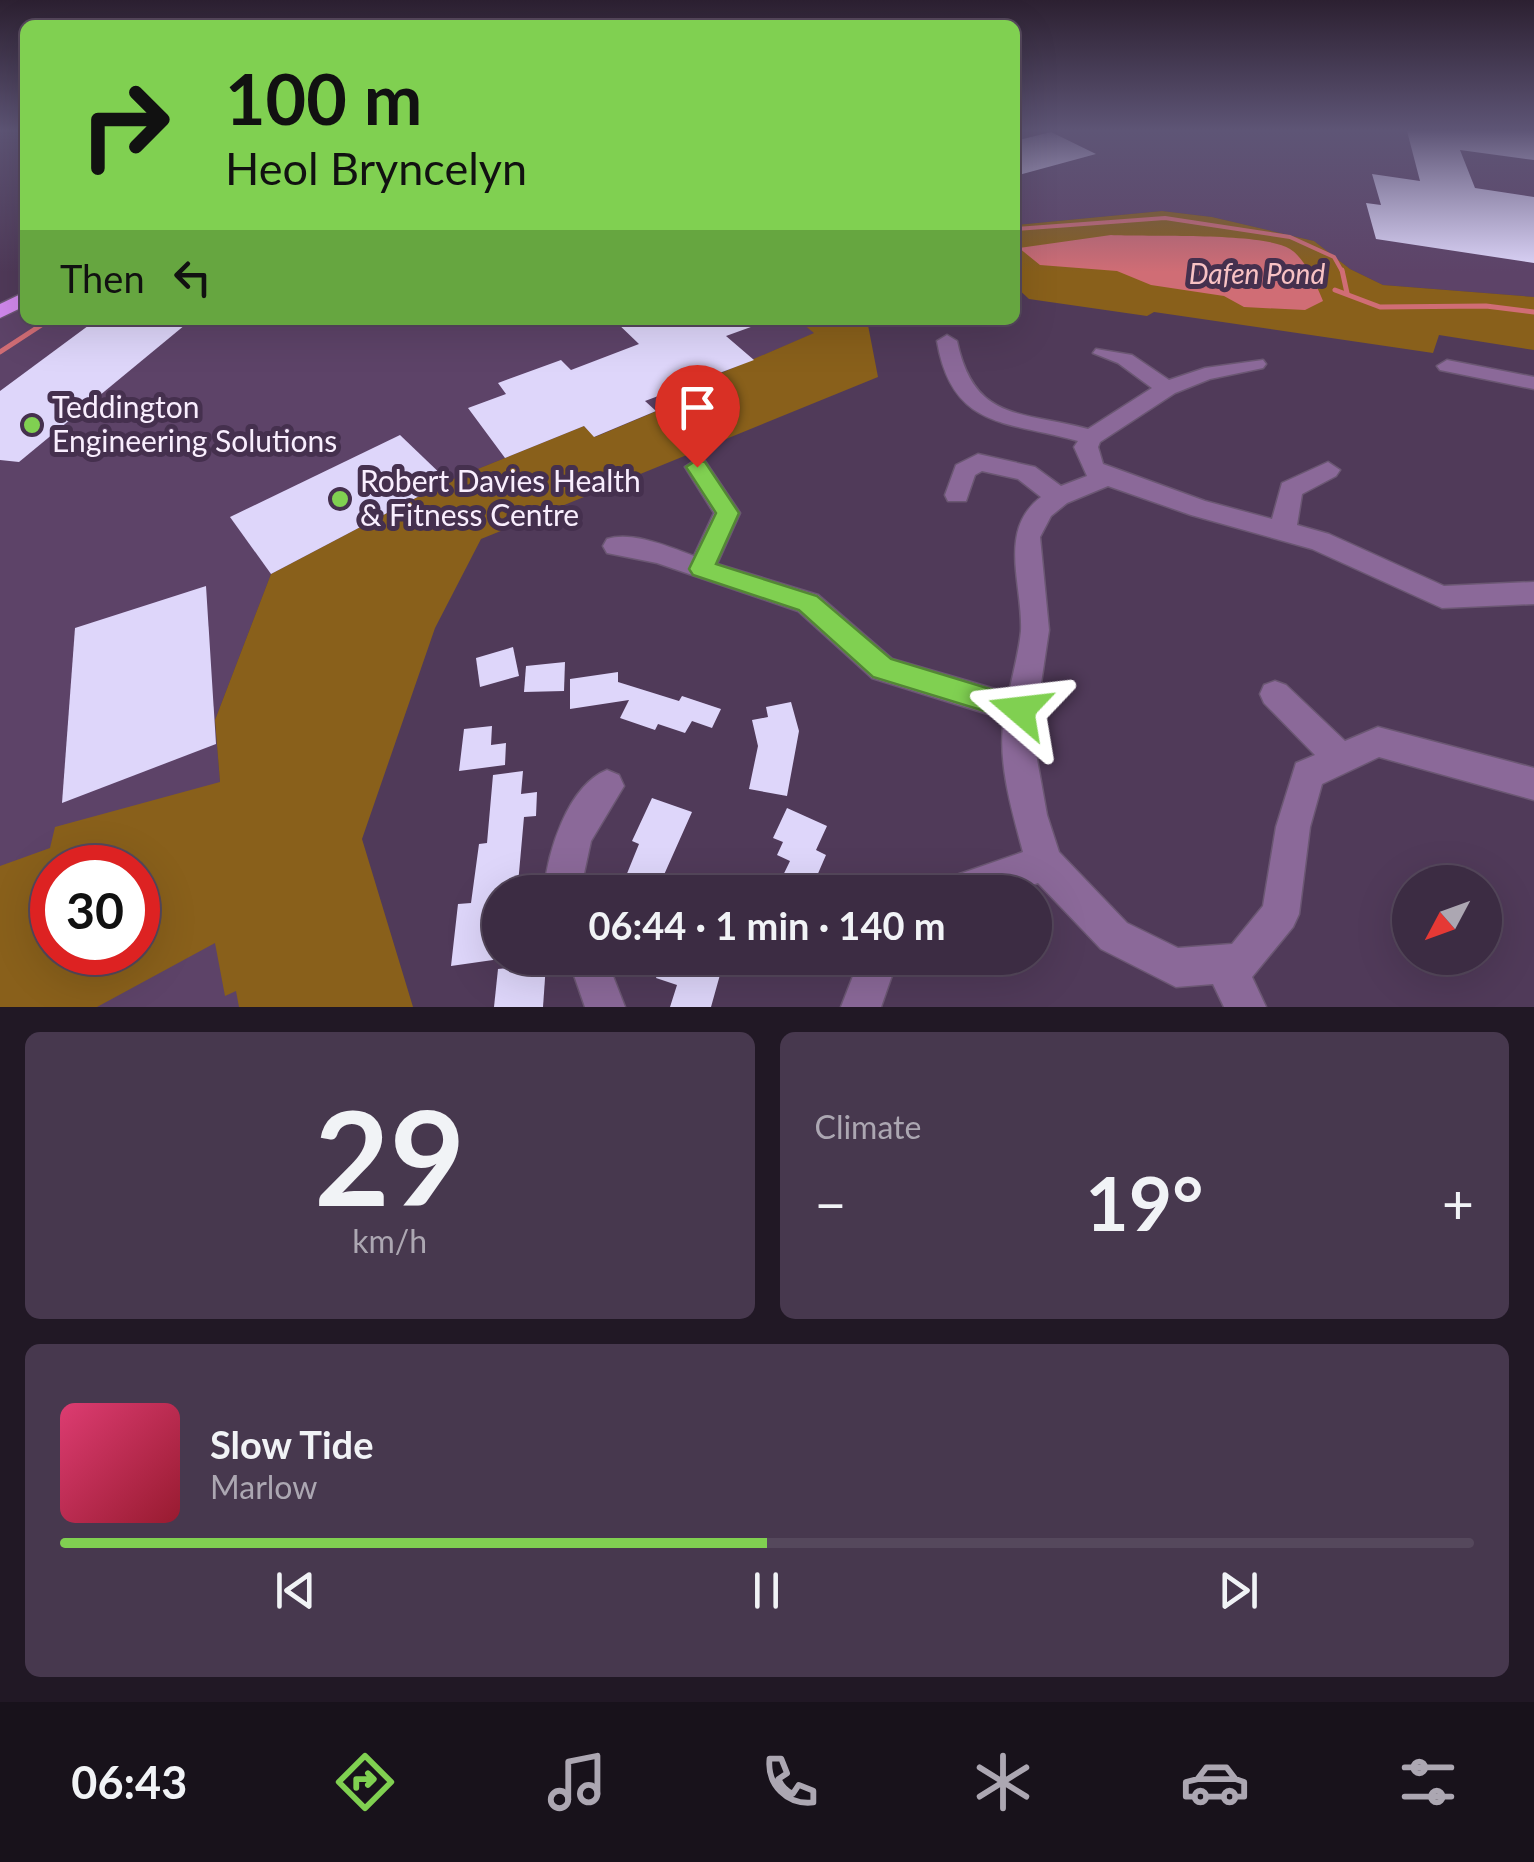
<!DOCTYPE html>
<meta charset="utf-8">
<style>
body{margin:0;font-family:Lato,sans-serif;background:#47384e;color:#f1f3f6;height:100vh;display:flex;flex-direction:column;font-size:38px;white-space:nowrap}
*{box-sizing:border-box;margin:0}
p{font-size:32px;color:#aca7b2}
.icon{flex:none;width:55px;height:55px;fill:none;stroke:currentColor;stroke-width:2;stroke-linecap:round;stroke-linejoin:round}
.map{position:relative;height:1007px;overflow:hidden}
.details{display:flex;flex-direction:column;gap:25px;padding:25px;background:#211825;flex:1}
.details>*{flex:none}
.banner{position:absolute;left:20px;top:20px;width:1000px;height:305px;border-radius:15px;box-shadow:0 10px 40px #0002,0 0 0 2px #55485c;background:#80d051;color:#111;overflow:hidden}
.needle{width:65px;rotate:229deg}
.tools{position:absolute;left:1392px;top:865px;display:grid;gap:20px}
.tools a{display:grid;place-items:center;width:110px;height:110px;border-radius:50%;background:#3c2c43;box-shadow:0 10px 40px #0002,0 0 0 2px #55485c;font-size:50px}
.speed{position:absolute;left:30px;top:845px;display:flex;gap:20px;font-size:50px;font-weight:700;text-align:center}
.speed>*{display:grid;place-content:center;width:130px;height:130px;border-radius:50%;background:#3c2c43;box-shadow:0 10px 40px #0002,0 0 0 2px #55485c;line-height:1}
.speed .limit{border:15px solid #d22;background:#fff;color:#111}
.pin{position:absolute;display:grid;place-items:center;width:85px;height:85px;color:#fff;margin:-102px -42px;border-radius:50% 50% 50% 0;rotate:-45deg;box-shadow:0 0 10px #0007}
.pin .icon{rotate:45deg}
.me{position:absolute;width:110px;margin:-55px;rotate:287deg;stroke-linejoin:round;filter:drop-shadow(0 0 8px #0008)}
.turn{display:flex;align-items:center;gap:35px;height:210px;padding:0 40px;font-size:45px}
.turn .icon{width:130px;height:130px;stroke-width:2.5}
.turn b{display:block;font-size:70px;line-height:85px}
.then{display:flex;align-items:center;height:95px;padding:0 40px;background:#0003;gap:20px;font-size:38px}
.big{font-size:75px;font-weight:700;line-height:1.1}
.details .widget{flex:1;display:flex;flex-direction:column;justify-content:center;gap:15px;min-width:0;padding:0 35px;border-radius:15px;background:#47384e}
.details .dial{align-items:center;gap:0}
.dial b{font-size:130px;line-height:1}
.song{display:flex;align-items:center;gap:30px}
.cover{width:120px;height:120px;border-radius:15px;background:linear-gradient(135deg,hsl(340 70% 55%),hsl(350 70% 35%))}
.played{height:10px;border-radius:5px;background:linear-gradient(90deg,#80d051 50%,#55485c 50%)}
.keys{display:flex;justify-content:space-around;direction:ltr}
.heat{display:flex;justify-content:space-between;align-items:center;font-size:55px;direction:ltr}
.details .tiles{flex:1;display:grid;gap:25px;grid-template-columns:1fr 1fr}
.widget:last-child{grid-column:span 2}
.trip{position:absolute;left:482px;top:875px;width:570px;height:100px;border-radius:50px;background:#3c2c43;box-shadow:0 10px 40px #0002,0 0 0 2px #55485c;font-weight:700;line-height:100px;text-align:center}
.tab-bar{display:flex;height:160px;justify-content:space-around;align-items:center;background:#18121b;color:#aca7b2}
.tab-bar .icon{width:70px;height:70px}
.tab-bar .on{color:#80d051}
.tab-bar b{font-size:45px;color:#f1f3f6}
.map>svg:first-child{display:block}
</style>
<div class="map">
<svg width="1534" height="1007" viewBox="0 0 1534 1007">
<rect width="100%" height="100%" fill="#503a59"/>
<g fill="#5d4368" fill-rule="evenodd">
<polygon points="1022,131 1534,131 1534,297 1383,285 1350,269 1314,241 1212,217 1162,211 1015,225 1015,133"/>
<path d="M25,304V320H798L815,333L685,389L691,397L594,437L584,426L448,481L271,574L215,720L220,782L297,1007H0V320ZM52,868H138V952H52Z"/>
</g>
<g fill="#89601b" fill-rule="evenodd">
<polygon points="1162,211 1212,217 1314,241 1350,269 1383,285 1534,297 1534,350 1439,335 1433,353 1154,312 1147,316 1029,299 1015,286 1015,225"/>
<path d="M798,320H867L878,377L481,539L435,628L362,839L413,1007H239L236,991L225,996L215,943L97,1007H0V866L50,848L55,827L220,782L215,720L271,574L448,481L584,426L595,437L690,397L684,389L814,333ZM52,868H138V952H52Z"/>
</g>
<path fill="#d06d75" d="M1111,235C1147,237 1264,232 1290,249C1305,258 1317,286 1323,301L1305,310L1244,307L1224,296L1151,285L1117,271L1040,265L1019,248Z"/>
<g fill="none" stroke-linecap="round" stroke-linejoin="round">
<polyline stroke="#d06d75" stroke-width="4" points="1015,229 1165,218 1290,237 1334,257 1343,273"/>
<g stroke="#d06d75" stroke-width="5">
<polyline points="1342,270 1347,293"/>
<polyline points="1335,290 1380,307 1486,306 1534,312"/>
<polyline points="0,352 49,320"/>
</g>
</g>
<g fill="#ded6fa">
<polygon points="1407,131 1534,131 1534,160 1460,150 1475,188 1534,197 1534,263 1376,239 1366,203 1381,205 1372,174 1420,181"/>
<polygon points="1051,132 1096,154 1015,176 1015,141"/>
<polygon points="96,320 191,320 19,462 0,460 0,391"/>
<polygon points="614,320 765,322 726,336 754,360 645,401 656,411 594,437 584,426 505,458 468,408 506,394 498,383 561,360 571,370 639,344"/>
<polygon points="400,435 448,481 271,574 230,517"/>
<polygon points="206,586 216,744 62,803 75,628"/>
<polygon points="513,647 519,676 480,687 476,658"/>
<polygon points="565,662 564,691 524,692 526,666"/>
<polygon points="618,672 618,682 679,701 682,696 721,709 712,728 692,721 685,733 658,724 655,730 620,718 629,700 570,709 570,679"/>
<polygon points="791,702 799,731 787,796 749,789 758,746 752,720 768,717 766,707"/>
<polygon points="492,726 491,745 506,743 505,765 459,771 464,729"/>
<polygon points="523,771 521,794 537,792 536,816 524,817 518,884 500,886 500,959 451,966 458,904 471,903 479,844 487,843 493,775"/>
<polygon points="652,798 692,812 659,886 667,889 666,892 610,892 618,873 626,876 639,844 632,841"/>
<polygon points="787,808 827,826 816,850 826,855 810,892 775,892 790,861 777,855 783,842 773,838"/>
<polygon points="663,958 702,958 723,964 711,1007 670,1007 677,985 656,978"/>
<polygon points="546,964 543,1007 494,1007 498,969"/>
</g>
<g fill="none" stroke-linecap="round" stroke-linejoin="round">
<defs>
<g id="minor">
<path d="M947,335L957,341C974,422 1021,411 1088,429L1152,388L1118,363L1093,353L1096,349L1132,355L1169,380L1205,368L1263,360L1266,364L1263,368L1210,379L1175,393L1100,442L1098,447L1103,464L1205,501L1272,519L1282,483L1328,462L1340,470L1336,476L1302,494L1297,525L1329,534L1444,586L1534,582V604L1442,608L1312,549L1191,515L1108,486L1067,503L1051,516L1040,537L1049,630L1033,737L1047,815L1059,852L1127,923L1178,948L1232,944L1263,906L1276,827L1296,763L1315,755L1264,703L1260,694L1264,685L1275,681L1286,685L1345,741L1378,727L1534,768V800L1379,757L1322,784L1310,827L1299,914L1293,927L1252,977L1266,1007H1224L1213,984L1176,987L1101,949L1038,883L1010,892H940L945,879L1023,852C1012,811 997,761 1004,719L872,678L798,611L657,563L607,553L603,546L607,539C633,531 669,547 694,556L714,513L685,467L697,459L705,461L740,513L717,564L818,595L892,659L1009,693C1013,673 1019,651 1021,631C1023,585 997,530 1041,497L1018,479L982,471L975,475L966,501H948L945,495L956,465L978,454L1035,467L1061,486L1087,476L1074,447L1078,441C1006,421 952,429 937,341Z"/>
<polygon points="1447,360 1534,377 1534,389 1440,370 1437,366"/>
<path d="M607,770L619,775L624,786L591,841L580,892H544C547,854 567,786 607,770Z"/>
<polygon points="568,958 606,958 625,1007 585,1007"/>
<polygon points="860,958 898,958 881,1007 841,1007"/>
</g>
<polygon id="major" points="25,292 25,306 0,318 0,304"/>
</defs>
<use href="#minor" stroke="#6b5773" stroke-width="3"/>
<use href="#major" stroke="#6b5773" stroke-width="3"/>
<use href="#minor" fill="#8b6999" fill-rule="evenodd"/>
<use href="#major" fill="#d088ec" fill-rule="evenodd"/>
</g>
<linearGradient id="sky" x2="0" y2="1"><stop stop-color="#2c2031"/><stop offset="0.48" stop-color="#5e5576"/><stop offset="1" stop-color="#5e5576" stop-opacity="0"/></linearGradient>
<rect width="1534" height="272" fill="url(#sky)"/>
<polygon fill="#80d051" stroke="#538735" stroke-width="2.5" points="697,460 705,462 739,513 716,564 817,596 891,659 1030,701 1034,710 1030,718 1020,722 873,677 799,610 693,575 689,569 716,513 686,467"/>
<g fill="#80d051" stroke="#45304e" stroke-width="4">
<circle cx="32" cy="425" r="10"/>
<circle cx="340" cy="499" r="10"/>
</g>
<g text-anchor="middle" stroke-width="10" stroke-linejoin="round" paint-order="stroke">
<g font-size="28" font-style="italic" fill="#f8c2c4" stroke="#45304e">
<text x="1257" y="284">Dafen Pond</text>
</g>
<g font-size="30" fill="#f9eefe" stroke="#45304e" text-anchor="start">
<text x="52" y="418">Teddington<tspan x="52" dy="34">Engineering Solutions</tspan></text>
<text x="360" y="492">Robert Davies Health<tspan x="360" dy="34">&amp; Fitness Centre</tspan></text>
</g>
</g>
</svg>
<div class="tools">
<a><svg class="needle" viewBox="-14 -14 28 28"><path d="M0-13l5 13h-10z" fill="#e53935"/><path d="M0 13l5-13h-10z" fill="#aca7b2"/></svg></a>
</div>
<div class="speed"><div class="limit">30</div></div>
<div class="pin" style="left:697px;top:467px;background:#d93025"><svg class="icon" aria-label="arrive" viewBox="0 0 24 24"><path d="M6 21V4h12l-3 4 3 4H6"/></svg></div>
<svg class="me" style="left:1020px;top:710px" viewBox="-20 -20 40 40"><path d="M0-17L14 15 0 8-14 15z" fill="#80d051" stroke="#fff" stroke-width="4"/></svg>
<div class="trip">06:44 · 1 min · 140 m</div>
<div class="banner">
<div class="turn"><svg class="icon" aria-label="right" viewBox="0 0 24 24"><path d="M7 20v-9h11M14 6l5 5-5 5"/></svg><div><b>100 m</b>Heol Bryncelyn</div></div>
<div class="then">Then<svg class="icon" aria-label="left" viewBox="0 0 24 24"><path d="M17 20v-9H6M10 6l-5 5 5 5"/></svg></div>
</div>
</div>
<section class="details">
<div class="tiles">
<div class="widget dial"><b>29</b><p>km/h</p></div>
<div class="widget"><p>Climate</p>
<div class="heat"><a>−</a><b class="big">19°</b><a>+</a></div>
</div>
<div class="widget">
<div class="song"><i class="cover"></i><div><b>Slow Tide</b><p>Marlow</p></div></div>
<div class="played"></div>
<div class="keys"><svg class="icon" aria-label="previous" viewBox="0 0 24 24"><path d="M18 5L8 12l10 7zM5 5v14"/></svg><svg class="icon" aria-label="pause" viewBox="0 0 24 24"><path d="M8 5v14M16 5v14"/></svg><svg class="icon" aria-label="next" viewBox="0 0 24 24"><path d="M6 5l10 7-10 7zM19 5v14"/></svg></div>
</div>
</div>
</section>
<nav class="tab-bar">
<b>06:43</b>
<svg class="icon on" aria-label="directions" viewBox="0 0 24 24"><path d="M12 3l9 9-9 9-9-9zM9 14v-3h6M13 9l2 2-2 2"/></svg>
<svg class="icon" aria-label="music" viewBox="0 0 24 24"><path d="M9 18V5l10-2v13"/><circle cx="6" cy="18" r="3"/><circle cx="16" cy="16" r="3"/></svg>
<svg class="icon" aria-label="phone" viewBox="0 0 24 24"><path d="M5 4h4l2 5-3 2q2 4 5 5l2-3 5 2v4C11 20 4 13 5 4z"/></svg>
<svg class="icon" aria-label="climate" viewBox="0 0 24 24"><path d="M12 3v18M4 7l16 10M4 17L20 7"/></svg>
<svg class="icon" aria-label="car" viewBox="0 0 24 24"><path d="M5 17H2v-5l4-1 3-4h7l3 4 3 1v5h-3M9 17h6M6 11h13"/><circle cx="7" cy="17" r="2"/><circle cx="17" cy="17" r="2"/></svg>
<svg class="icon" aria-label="filters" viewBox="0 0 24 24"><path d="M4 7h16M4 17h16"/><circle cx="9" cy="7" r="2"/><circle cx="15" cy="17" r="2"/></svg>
</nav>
